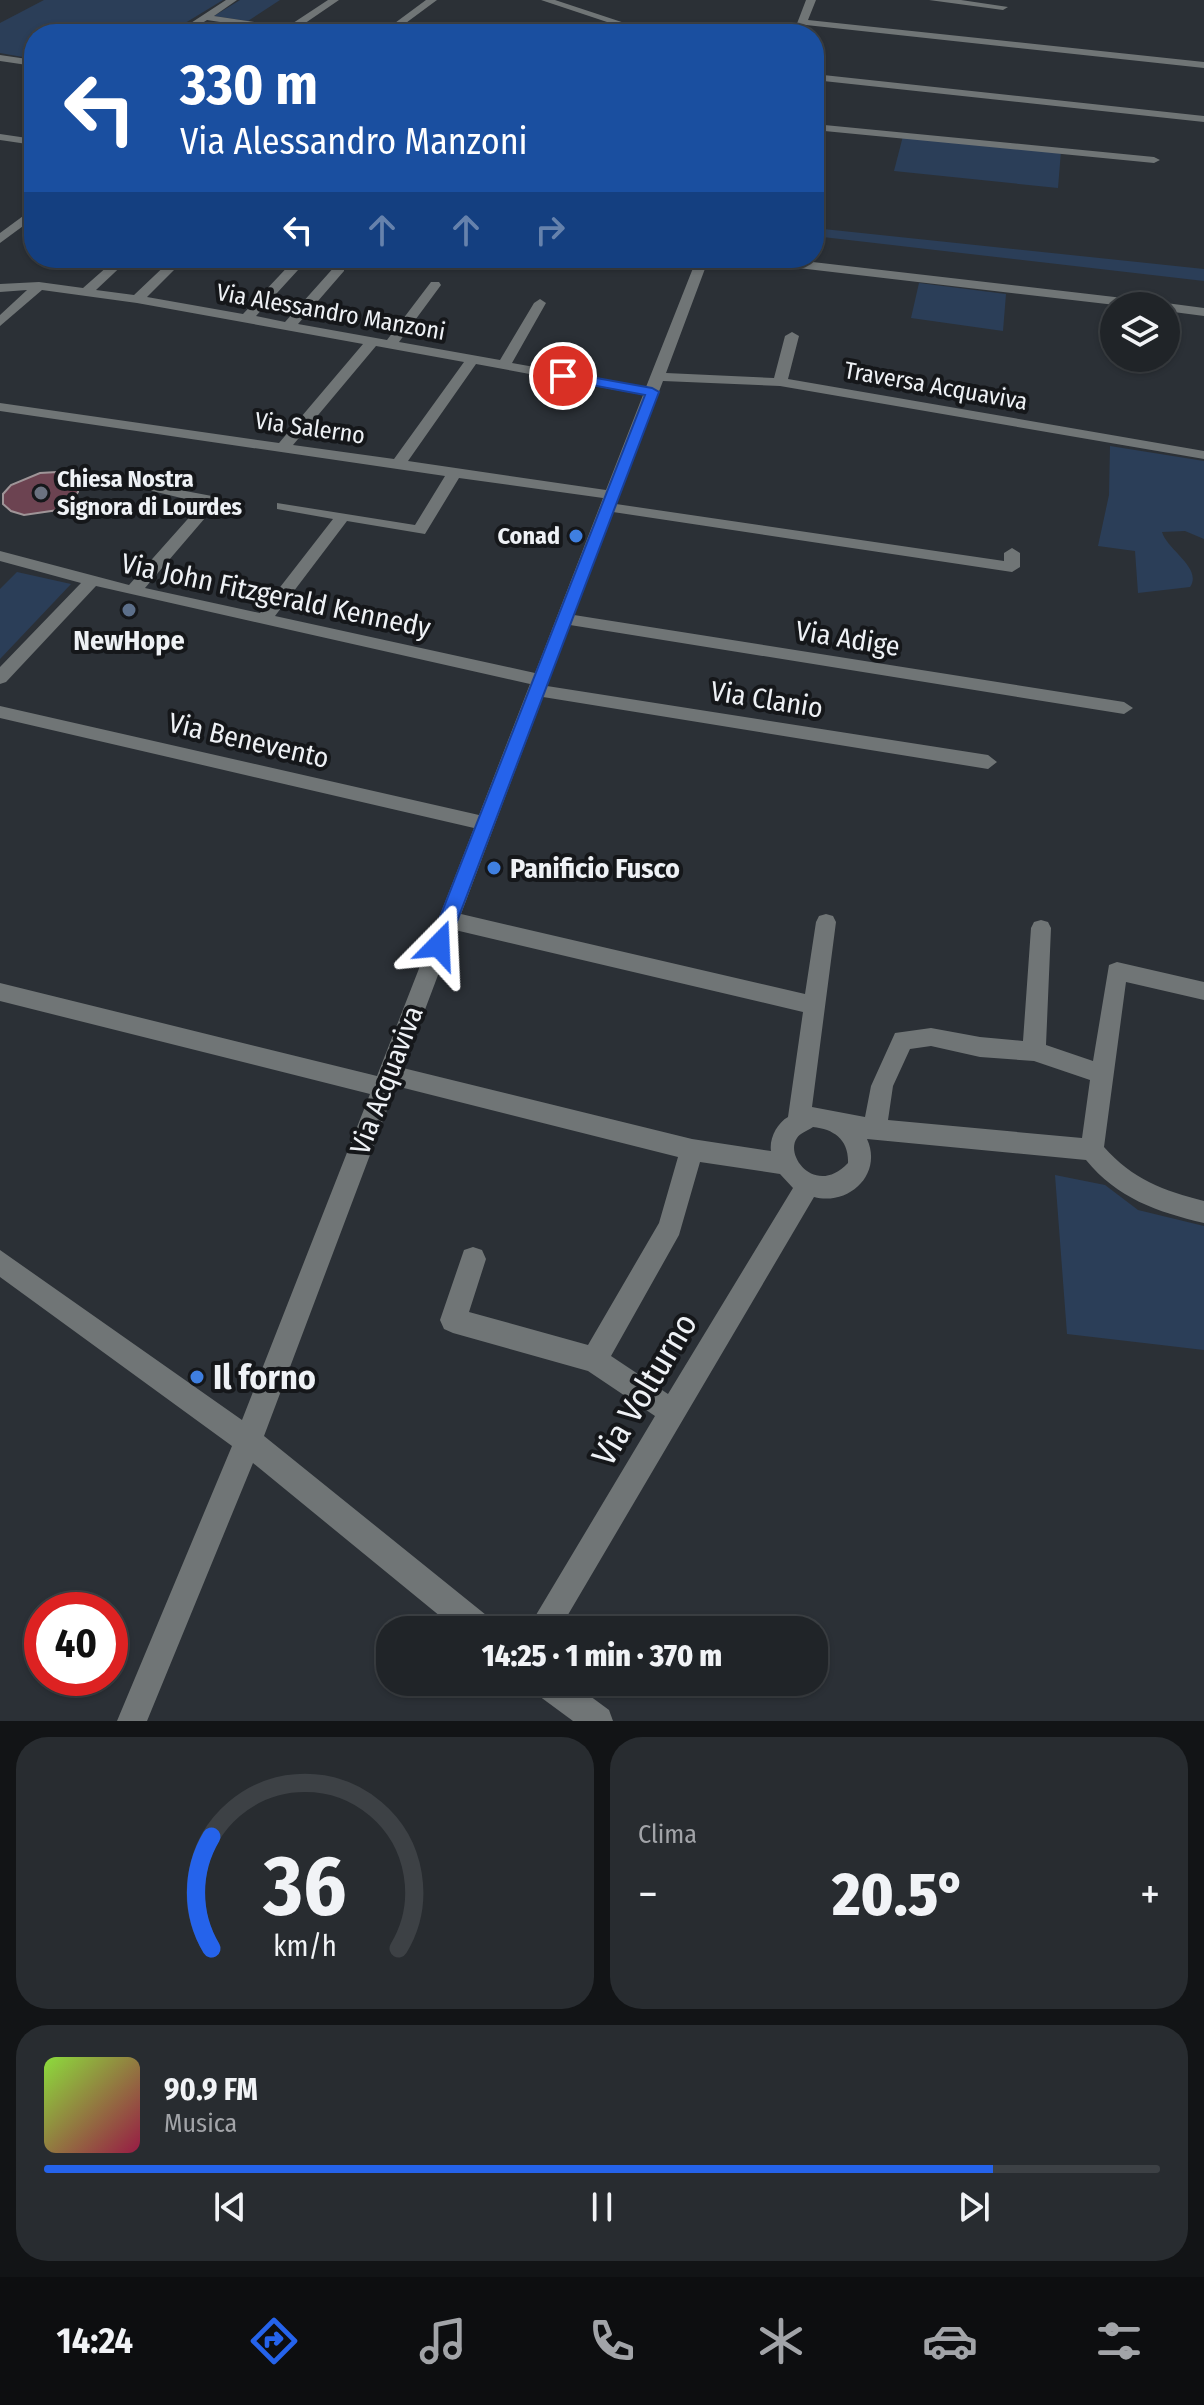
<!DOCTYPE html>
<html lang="it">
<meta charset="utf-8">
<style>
body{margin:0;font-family:"Fira Sans Condensed",sans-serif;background:#282c30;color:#f1f3f6;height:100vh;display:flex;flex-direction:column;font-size:30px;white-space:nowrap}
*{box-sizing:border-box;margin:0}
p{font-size:26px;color:#a2a4a8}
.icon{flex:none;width:44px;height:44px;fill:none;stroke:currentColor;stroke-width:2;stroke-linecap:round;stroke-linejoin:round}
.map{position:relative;height:1721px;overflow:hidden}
.details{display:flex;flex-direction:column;gap:16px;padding:16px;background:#121416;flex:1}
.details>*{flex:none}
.hud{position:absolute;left:24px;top:24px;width:800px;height:244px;border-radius:32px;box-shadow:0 2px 6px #0004,0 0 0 2px #3d4145;background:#1a4fa0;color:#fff;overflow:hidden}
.fabs{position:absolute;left:1100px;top:292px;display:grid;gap:16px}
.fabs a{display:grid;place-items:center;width:80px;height:80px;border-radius:50%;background:#202428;box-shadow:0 2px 6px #0004,0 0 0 2px #3d4145;font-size:40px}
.speed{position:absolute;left:24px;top:1592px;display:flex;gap:16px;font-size:40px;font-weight:700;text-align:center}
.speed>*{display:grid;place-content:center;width:104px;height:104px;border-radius:50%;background:#202428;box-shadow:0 2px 6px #0004,0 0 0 2px #3d4145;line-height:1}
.speed .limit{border:12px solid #d22;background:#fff;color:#111}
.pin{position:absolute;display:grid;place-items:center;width:68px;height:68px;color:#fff;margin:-34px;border:4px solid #fff;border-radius:50%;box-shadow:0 2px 8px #0007}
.me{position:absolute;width:88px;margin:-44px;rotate:21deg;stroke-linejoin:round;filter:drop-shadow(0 0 6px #0008)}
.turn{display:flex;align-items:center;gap:28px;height:168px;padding:0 24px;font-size:36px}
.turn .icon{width:104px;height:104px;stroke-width:2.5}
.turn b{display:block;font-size:56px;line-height:68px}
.lanes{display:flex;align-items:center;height:76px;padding:0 24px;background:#0003;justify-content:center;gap:40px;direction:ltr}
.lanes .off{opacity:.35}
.big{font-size:60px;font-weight:800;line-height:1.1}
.details .card{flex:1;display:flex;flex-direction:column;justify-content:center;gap:12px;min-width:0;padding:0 28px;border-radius:32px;background:#282c30}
.details .dial{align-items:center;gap:0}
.dial svg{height:208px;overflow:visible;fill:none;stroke:#3d4145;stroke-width:7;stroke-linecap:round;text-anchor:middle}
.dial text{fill:#f1f3f6;stroke:none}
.song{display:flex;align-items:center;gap:24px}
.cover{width:96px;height:96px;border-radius:12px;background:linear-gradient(135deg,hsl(90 70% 55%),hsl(340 70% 35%))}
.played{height:8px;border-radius:4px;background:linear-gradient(90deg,#2563eb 85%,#3d4145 85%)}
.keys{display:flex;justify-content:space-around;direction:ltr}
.heat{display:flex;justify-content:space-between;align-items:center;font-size:44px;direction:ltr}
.details .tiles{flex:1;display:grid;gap:16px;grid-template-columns:1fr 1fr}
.card:last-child{grid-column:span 2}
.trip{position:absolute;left:376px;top:1616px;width:452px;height:80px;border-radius:32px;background:#202428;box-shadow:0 2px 6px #0004,0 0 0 2px #3d4145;font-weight:800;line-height:80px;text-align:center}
.dock{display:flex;height:128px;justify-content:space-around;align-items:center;background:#0d0e10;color:#a2a4a8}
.dock .icon{width:56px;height:56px}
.dock .on{color:#2563eb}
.dock b{font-size:36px;color:#f1f3f6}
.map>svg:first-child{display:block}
</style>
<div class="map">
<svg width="1204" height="1721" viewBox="0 0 1204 1721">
<rect width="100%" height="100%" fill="#2b3036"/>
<g fill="#2b3e58">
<polygon points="44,0 223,0 167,34 34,34 34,59 0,53 0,23"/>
<polygon points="240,0 280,0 248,21 214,16"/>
<polygon points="903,136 1061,151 1058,188 894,171"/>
<polygon points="814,228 1204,269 1204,281 814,236"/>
<polygon points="919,283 1006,294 1003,331 911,318"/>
<path d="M1110,446L1204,461V539L1185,531L1162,532C1167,550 1203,568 1190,587L1138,593L1135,551L1098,546L1109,495Z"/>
<polygon points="17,572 71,584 0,659 0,589"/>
<polygon points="1055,1175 1105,1185 1138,1210 1204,1226 1204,1350 1067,1334"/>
</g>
<polygon fill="#6c4351" stroke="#9f9598" stroke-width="2" points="57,472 70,476 78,483 78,492 71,502 58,510 24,515 11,511 3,504 3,494 11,485 40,473"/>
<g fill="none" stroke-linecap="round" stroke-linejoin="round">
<g fill="#707576" fill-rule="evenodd">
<polygon points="226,0 237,0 214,16 287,27 328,0 339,0 298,28 323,34 280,34 280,31 207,20 185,34 174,34"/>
<polygon points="426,0 437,0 391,34 380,34"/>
<polygon points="541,0 555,0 658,34 643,34"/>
<polygon points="806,0 816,0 808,20 1204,62 1204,68 806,25 803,34 793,34"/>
<polygon points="929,0 961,0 1008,7 1003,10"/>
<polygon points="0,55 34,60 34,66 0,61"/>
<polygon points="814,74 1204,116 1204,122 814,80"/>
<polygon points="814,124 1154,157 1160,160 1154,163 814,130"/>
<polygon points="0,134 34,139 34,145 0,140"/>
<polygon points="34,208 34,218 0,243 0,233"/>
<path d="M117,258H130L96,290L134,295L173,258H186L147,297L243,314L296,258H309L256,316L285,322L336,265H344V271L298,324L387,340L431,282H439L441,285L399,342L500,360L534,303L540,299L546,303L512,363L646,387L697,258H709L666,373L774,378L785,336L792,332L799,336L788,379L1204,451V459L780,386L663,381L616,504L1004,561V553L1012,548L1020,553V567L1012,572L613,512L574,615L1124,702L1133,708L1124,714L570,625L547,686L988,755L997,762L988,769L543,697L461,914L805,994L816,922L819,916L826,914L833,916L836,922L812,1107L865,1117L871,1086L895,1033L931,1028L980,1037L1023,1041L1031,928L1034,922L1041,920L1048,922L1051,928L1046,1045L1093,1061L1109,965L1117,962L1204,982V1000L1126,982L1104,1147C1132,1179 1164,1191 1204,1201V1223C1157,1212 1117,1198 1086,1160L867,1139C883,1174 849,1206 814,1197L559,1630H527L655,1416L588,1371L453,1333L444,1329L440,1320L464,1250L473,1247L482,1250L486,1259L469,1312L588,1345L659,1223L678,1157L396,1086L264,1436L491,1619L495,1630H457L253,1463L147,1721H117L232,1446L0,1277V1250L242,1420L370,1094L0,1001V983L377,1076L474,828L0,718V706L479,815L530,684L96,586L6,682L0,684V667L81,583L0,561V551L129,585L202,503L148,490V484L212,496L217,498V504L145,588L260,613L333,519L277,509V503L415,525L445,476L0,411V403L279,443L363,344L137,303L42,290L0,326V315L27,290L0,292V284L39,282L83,288ZM376,346L464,362L394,459L293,445ZM476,364L643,395L606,490L408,461ZM459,478L603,498L535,673L275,616L347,521L425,534ZM455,930L803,1012L788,1117C777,1123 769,1139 771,1151L692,1139L403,1068ZM931,1046L980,1057L1034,1061L1090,1080L1082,1138L888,1120L893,1086L910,1049ZM813,1127C834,1129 849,1140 848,1163C816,1197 784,1156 797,1138C800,1133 807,1131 813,1127ZM700,1162L780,1174L793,1188L668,1394L611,1356L679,1235Z"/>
<polygon points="740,258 778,258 1166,303 1204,308 1204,316 1166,311 1166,306 1124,306 746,262"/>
<polygon points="531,1682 571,1682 609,1710 613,1721 573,1721 535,1693"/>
</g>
</g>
<polygon fill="#2563eb" stroke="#184099" stroke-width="2" points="563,372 652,388 659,392 448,945 445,951 432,951 429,945 645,395 559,379 559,373"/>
<circle fill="#6b7280" stroke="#15171a" stroke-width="3" cx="41" cy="493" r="8"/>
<g fill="#3f7fe0" stroke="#15171a" stroke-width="3">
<circle cx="576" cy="536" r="8"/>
<circle cx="494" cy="868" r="8"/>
<circle cx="197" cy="1377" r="8"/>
</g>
<circle fill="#5c6f8a" stroke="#15171a" stroke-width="3" cx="129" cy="610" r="8"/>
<g text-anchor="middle" stroke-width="8" stroke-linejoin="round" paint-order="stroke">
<g font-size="24" fill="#eef1f5" stroke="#15171a">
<text transform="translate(331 312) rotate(10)" y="8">Via Alessandro Manzoni</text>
<text transform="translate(936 386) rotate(10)" y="8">Traversa Acquaviva</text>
<text transform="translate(310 428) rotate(8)" y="8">Via Salerno</text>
</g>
<g font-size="24" font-weight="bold" fill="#eef1f5" stroke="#15171a" text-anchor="start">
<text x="57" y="487">Chiesa Nostra<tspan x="57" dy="28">Signora di Lourdes</tspan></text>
<text x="560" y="544" text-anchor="end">Conad</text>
</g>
<g font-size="28" fill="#eef1f5" stroke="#15171a">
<text transform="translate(276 595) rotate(12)" y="10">Via John Fitzgerald Kennedy</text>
<text transform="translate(848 638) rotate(9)" y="10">Via Adige</text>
<text transform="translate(767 699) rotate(9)" y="10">Via Clanio</text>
<text transform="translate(249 740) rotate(13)" y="10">Via Benevento</text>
<text transform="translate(386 1080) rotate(-69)" y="10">Via Acquaviva</text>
</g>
<g font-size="28" font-weight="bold" fill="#eef1f5" stroke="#15171a">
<text x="129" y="650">NewHope</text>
<text x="510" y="878" text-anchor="start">Panificio Fusco</text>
</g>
<g font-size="34" font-weight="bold" fill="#eef1f5" stroke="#15171a" text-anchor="start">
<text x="213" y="1389">Il forno</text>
</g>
<g font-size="34" fill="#eef1f5" stroke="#15171a">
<text transform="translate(644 1389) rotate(-59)" y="12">Via Volturno</text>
</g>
</g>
</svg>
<div class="fabs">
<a><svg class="icon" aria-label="layers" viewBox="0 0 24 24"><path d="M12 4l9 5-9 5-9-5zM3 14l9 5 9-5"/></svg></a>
</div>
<div class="speed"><div class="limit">40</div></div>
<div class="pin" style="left:563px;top:376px;background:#d93025"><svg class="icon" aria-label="arrive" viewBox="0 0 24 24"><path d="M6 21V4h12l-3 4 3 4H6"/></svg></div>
<svg class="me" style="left:439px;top:945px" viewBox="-20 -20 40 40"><path d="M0-17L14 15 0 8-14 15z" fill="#2563eb" stroke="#fff" stroke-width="4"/></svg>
<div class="trip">14:25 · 1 min · 370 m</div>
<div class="hud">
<div class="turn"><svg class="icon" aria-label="left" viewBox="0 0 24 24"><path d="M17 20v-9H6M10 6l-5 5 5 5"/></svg><div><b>330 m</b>Via Alessandro Manzoni</div></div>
<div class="lanes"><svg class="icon" aria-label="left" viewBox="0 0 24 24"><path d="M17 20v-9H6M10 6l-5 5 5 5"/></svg><svg class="icon off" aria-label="ahead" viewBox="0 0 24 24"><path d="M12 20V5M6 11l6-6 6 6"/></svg><svg class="icon off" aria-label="ahead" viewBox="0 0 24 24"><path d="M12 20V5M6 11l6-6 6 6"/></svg><svg class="icon off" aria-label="right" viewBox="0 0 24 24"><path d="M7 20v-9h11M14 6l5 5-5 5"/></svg></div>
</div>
</div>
<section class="details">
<div class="tiles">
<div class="card dial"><svg viewBox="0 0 100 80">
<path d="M14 69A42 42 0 1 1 86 69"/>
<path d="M14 69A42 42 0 0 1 14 26" stroke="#2563eb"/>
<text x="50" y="56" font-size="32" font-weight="700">36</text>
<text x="50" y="72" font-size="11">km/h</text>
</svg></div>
<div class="card"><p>Clima</p>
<div class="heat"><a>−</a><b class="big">20.5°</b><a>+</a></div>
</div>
<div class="card">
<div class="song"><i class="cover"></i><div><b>90.9 FM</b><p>Musica</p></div></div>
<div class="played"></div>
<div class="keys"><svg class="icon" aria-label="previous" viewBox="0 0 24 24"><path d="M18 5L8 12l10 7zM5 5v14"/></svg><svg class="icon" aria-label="pause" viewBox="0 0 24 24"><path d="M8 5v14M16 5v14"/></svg><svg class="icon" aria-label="next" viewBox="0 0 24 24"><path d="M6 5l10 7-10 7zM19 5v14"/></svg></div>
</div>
</div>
</section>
<nav class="dock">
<b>14:24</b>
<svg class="icon on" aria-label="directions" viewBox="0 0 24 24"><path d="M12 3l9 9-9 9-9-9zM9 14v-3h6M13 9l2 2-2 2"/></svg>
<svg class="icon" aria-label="music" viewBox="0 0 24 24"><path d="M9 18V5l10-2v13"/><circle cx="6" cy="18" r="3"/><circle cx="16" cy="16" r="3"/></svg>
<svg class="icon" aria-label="phone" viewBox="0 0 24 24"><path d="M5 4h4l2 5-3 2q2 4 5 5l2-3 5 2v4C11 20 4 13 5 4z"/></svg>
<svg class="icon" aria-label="climate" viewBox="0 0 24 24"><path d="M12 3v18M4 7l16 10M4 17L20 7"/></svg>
<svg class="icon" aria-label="car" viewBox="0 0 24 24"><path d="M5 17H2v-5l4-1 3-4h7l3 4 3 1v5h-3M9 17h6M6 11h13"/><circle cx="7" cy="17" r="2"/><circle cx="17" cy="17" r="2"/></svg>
<svg class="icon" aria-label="filters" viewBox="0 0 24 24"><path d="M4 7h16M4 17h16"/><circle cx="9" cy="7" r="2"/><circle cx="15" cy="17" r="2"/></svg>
</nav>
